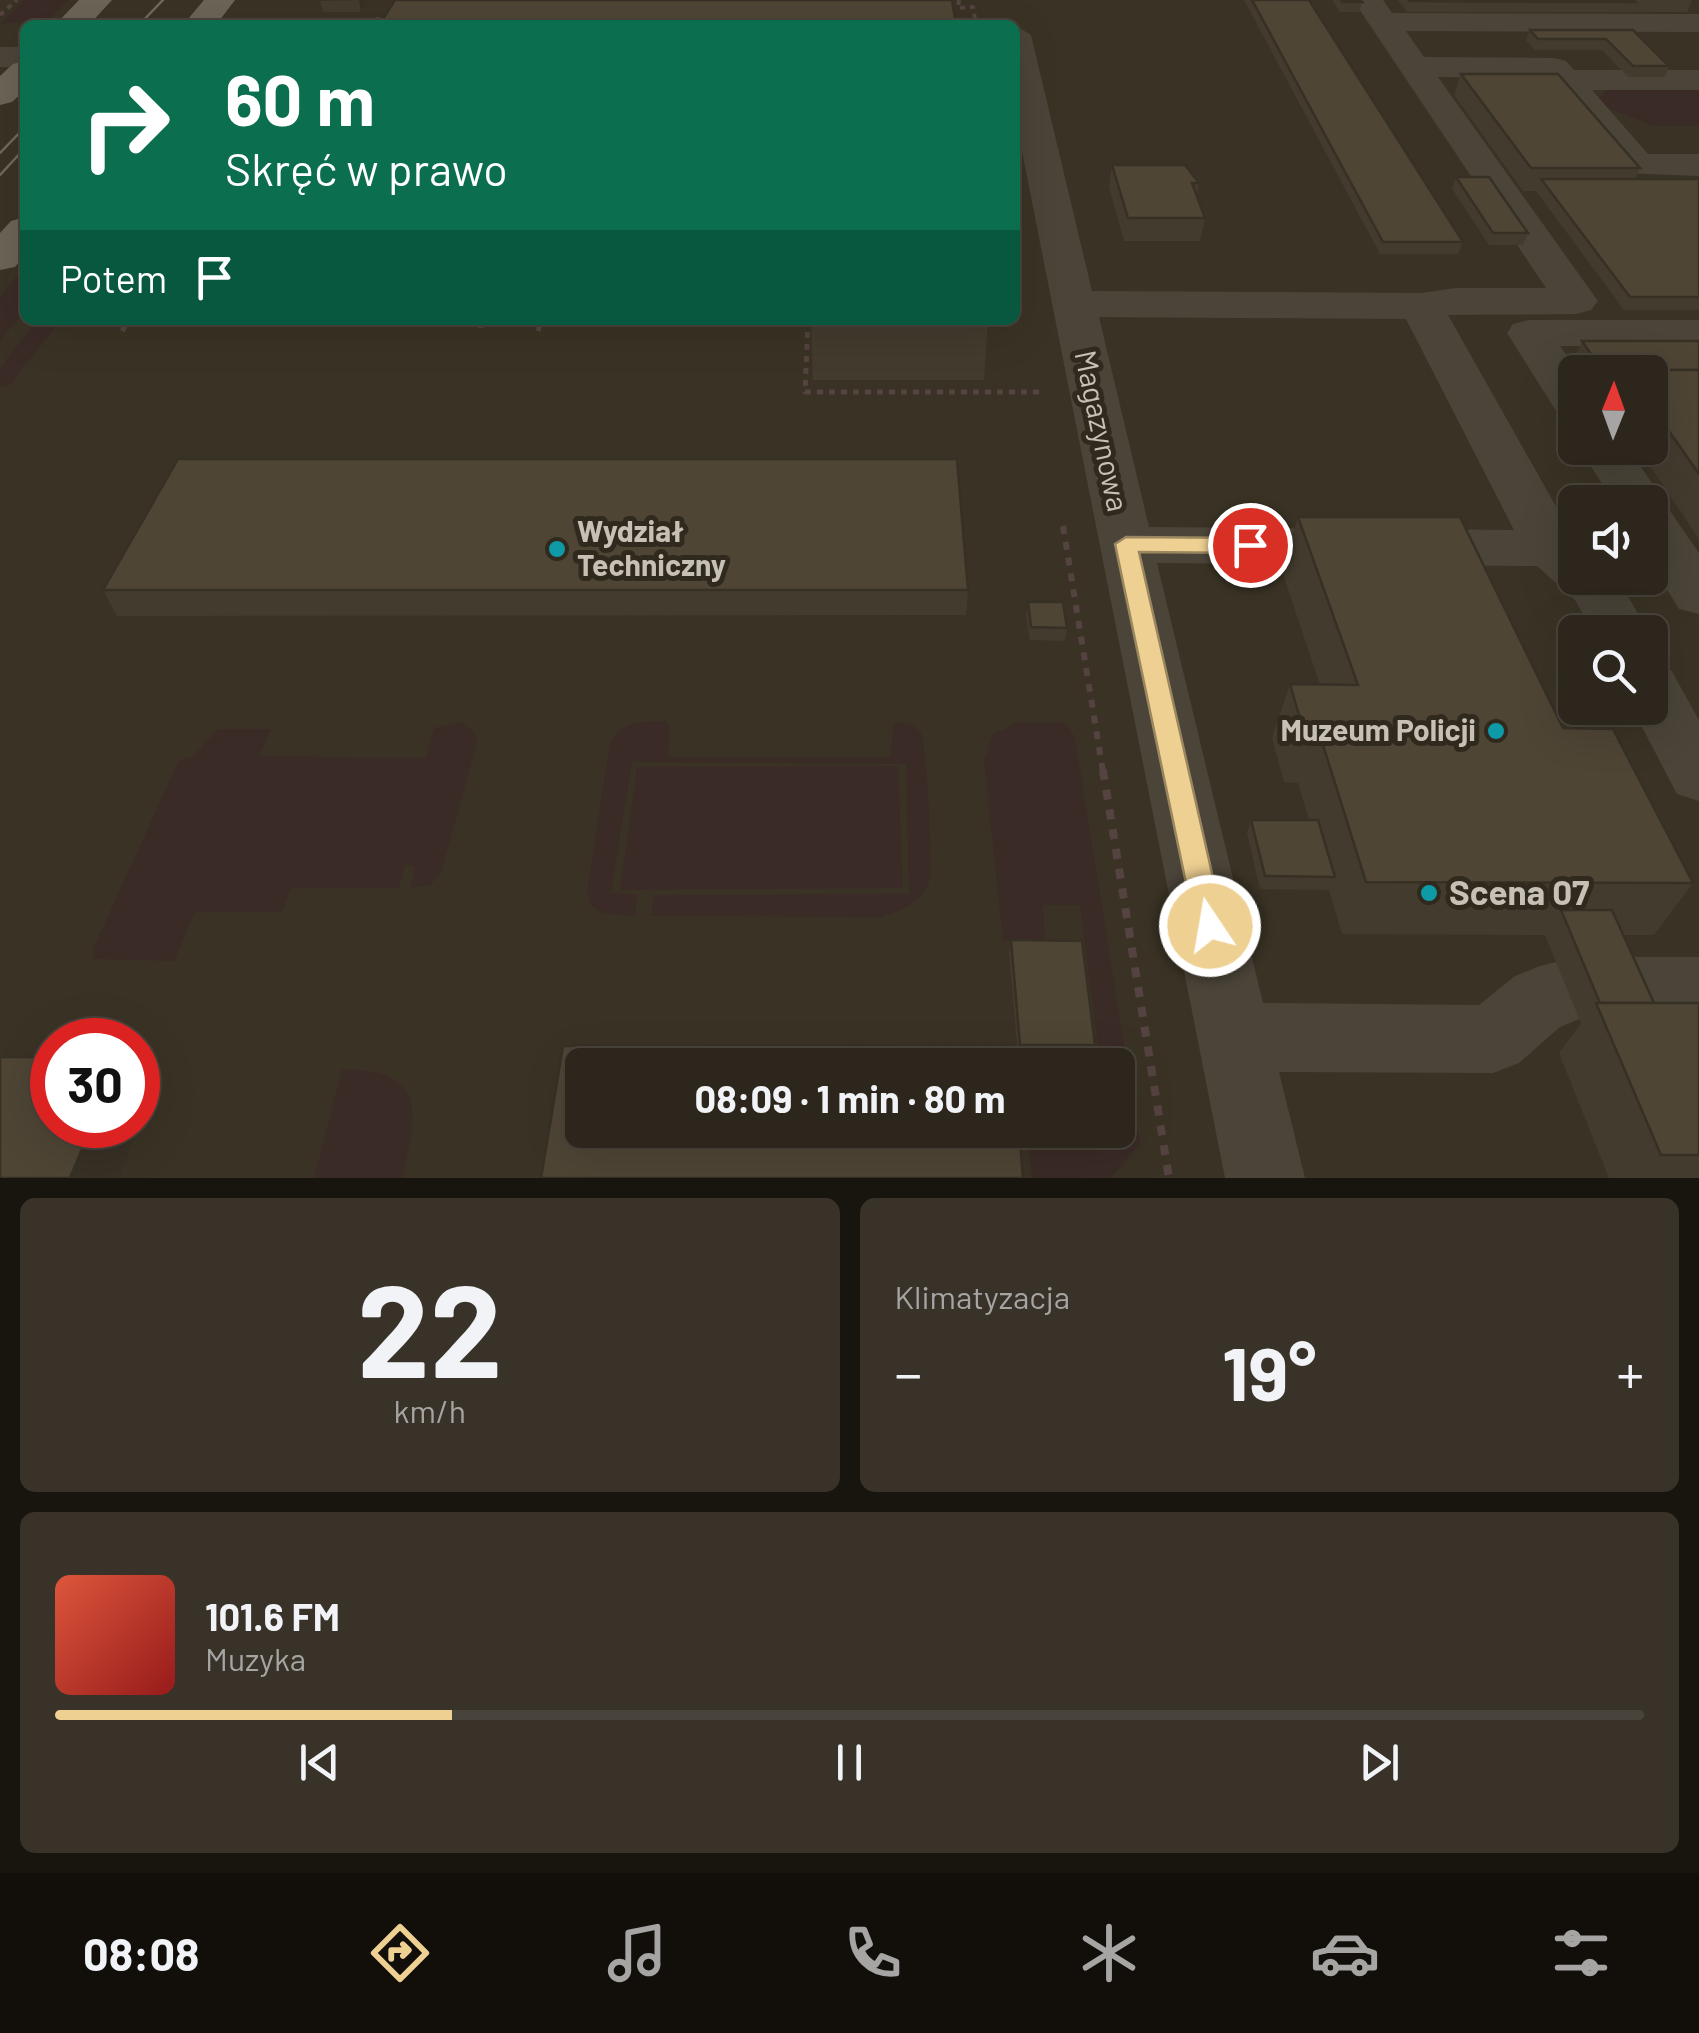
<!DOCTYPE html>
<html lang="pl">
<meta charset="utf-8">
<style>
body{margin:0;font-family:Barlow,sans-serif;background:#383229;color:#f1f3f6;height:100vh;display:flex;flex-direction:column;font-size:38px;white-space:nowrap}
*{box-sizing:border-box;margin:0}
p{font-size:32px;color:#a6a5a3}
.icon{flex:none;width:55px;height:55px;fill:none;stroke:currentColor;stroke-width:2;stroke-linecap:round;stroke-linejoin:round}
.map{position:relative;height:1178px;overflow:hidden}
.drawer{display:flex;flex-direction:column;gap:20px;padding:20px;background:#18150f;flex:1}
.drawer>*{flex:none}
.guide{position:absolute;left:20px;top:20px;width:1000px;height:305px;border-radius:15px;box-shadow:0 10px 40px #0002,0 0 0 2px #48433b;background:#0b6e4f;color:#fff;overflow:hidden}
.needle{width:65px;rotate:1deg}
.controls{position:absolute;left:1558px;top:355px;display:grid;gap:20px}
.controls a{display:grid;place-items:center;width:110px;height:110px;border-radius:15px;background:#2c261c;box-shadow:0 10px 40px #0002,0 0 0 2px #48433b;font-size:50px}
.speed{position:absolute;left:30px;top:1018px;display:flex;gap:20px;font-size:50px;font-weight:700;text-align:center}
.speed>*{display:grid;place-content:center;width:130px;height:130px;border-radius:50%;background:#2c261c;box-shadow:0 10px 40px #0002,0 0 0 2px #48433b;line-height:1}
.speed .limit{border:15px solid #d22;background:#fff;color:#111}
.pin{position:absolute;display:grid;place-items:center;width:85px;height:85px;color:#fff;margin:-42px;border:5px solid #fff;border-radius:50%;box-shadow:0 2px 10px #0007}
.me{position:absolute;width:110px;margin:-55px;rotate:348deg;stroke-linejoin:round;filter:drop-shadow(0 0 8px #0008)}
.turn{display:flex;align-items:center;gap:35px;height:210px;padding:0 40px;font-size:45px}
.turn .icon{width:130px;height:130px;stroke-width:2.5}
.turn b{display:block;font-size:70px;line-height:85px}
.then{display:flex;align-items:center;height:95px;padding:0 40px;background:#0003;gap:20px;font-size:38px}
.big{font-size:75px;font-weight:700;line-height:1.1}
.drawer .tile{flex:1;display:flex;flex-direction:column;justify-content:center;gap:15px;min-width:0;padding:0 35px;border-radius:15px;background:#383229}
.drawer .dial{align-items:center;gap:0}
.dial b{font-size:130px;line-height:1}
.song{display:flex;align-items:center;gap:30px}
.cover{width:120px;height:120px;border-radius:15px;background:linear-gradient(135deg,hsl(10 70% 55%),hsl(0 70% 35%))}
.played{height:10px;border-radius:5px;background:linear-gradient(90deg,#eed092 25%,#48433b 25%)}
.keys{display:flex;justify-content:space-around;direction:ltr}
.heat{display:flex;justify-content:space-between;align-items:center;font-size:55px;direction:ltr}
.drawer .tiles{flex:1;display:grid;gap:20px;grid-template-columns:1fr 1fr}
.tile:last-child{grid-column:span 2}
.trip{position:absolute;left:565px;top:1048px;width:570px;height:100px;border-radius:15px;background:#2c261c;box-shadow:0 10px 40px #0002,0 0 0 2px #48433b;font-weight:700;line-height:100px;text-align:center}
.dock{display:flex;height:160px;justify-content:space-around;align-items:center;background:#120f0b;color:#a6a5a3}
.dock .icon{width:70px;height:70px}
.dock .on{color:#eed092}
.dock b{font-size:45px;color:#f1f3f6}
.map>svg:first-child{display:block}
</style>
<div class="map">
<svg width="1699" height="1178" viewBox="0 0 1699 1178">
<rect width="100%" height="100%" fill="#3a3325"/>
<g fill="#3b2b27">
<polygon points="24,0 69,0 48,20 0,24"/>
<polygon points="1699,85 1699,126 1654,126 1602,106 1599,99 1608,88"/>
<polygon points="25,266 25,310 0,341 0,297"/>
<polygon points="37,320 78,320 74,326 56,326 11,384 0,387 0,368"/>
<path d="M665,721L670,727L668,757H890L894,723C903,721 916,724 921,733C927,743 933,869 929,882C921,905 901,910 880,917L651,916L654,895L909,894L906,764L632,762L611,893L637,895L635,917L603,913L591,906L587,891L610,743C622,720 642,722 665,721Z"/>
<polygon points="459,722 475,732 477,742 441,873 430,885 411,888 415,866 405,865 399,888 291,888 282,912 195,912 174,961 94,959 93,949 179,760 192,757 218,729 271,729 260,756 426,758 434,728"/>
<polygon points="1018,722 1067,723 1075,738 1140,1144 1111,1178 1032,1178 1027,1130 1118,1130 1118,1065 1021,1065 1100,1062 1080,905 1043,905 1045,941 1003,941 984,761 992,735"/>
<polygon points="898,766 903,888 620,890 637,767"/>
<path d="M342,1069C427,1070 418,1113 402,1178H314Z"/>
</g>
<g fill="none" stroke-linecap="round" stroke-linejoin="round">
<g stroke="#544340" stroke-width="4" stroke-dasharray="5 5" stroke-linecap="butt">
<polyline points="959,0 958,8 973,7 976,25"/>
<polyline points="0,15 17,0"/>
<polyline points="355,25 390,16"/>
</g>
<g stroke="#544340" stroke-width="5" stroke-dasharray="6 6" stroke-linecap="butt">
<polyline points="808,320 805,392 1041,392"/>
<polyline points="478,326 506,320"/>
<polyline points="122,331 130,320"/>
<polyline points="538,331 541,320"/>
</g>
<polyline stroke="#544340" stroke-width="6" stroke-dasharray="8 8" stroke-linecap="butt" points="1063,526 1103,772"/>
<polyline stroke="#544340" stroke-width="8" stroke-dasharray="10 10" stroke-linecap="butt" points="1103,770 1169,1178"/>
<g fill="#4b4439" fill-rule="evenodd">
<path d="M1353,0H1383L1392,13L1699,14V32L1406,31L1424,57L1554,58L1566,61L1574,70H1699V90H1592L1648,154H1699V176L1625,173L1545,78L1438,77L1598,301L1591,310L1576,314L1448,315L1575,540V578H1617L1649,632H1593L1575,600L1537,566L1157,563L1263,1003L1479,1005L1515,976L1540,966L1569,959L1593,969L1620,957H1699V1021H1620L1596,1012L1560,1027L1519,1063L1493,1073L1279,1072L1305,1178H1225L1015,116V25L1031,35L1092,291L1421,293L1456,288H1546ZM1099,317L1406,319L1514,530L1149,527Z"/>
<rect x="0" y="47" width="25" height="20"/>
<polygon points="1529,320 1699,320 1699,346 1560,346 1578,372 1575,418 1558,414 1507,333 1513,324"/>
<polygon points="1579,448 1628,448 1665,502 1662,506 1668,508 1699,553 1699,614 1679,609 1650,562 1650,502 1614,502"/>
<polygon points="1650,664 1671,670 1699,720 1699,801 1677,794 1632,708 1650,708"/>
</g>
<g fill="#6b6457" fill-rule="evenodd">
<polygon points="79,0 112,0 89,25 55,25"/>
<polygon points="204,0 235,0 216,25 183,25"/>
<polygon points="25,61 25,90 12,102 0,105 0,76 13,64"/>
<polygon points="25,217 25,254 15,267 0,270 0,233 11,221"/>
</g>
<g stroke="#716a5b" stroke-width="2.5">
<polyline points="139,25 163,0"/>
<polyline points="0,153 25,127"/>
<polyline points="0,175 25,148"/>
</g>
</g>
<g fill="#433b2e">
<polygon points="369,0 361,12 323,12 320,1"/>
<polygon points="1244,0 1309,0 1463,242 1458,254 1380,254"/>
<polygon points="1332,0 1360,0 1362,2 1359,12 1340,12"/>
<polygon points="1398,0 1692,0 1687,12 1407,12"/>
<polygon points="1530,30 1633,30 1669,66 1665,77 1628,77 1602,50 1534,50 1526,40"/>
<polygon points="1461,74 1640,168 1635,179 1699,179 1699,310 1624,310 1536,191 1523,191 1454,95"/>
<polygon points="1112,165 1199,183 1197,196 1205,218 1200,241 1124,241 1109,187"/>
<polygon points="1456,177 1528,233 1523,245 1489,245 1452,189"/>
<polygon points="131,320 474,320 474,323 132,323"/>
<polygon points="811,320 988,320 984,380 813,380"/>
<polygon points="1582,341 1699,341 1699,539 1638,448 1650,448 1650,372 1589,372 1577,354"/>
<polygon points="1298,517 1563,728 1693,883 1654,935 1624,935 1654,1003 1699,1003 1699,1178 1609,1178 1559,1053 1581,1023 1545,935 1342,934 1329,890 1260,889 1247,833 1251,820 1309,820 1298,783 1284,782 1272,738 1290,684 1320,685 1282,571"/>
<polygon points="103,590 968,590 966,615 117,616"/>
<polygon points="1028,602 1067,628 1065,641 1030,640 1026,615"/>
<polygon points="1011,940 1095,1045 1092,1057 1018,1057 1009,952"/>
</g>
<g fill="#373025">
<polygon points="359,0 369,0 361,12 359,1"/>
<polygon points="138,1081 150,1096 119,1178 70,1178 92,1125 138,1125"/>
</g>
<g fill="#4e4535" stroke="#373025" stroke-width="2.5">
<polygon points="395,0 952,0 956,25 379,25"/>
<polygon points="1252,0 1309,0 1463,242 1383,242"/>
<polygon points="1341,0 1360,0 1362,2 1342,2"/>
<polygon points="1409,0 1633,0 1635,2 1410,1"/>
<polygon points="1530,30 1633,30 1669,66 1633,66 1606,39 1538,39"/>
<polygon points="1461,74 1558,74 1640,168 1531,168"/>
<polygon points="1112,165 1185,165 1199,183 1192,183 1205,218 1128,218"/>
<polygon points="1456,177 1489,177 1528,233 1493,233"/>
<polygon points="1541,179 1699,179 1699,297 1630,297"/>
<polygon points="1582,341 1699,341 1699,370 1627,370 1626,372 1603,372"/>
<polygon points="1627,370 1699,370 1699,474 1650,404 1650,372 1628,372"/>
<polygon points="178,459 957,459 968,590 103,590"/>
<polygon points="1298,517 1460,517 1563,728 1613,729 1693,883 1366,882 1318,729 1303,729 1290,684 1358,685"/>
<polygon points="1028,602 1063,602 1067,628 1031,627"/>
<polygon points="1251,820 1318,820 1335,877 1265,876"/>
<polygon points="1561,910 1612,910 1654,1003 1600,1003"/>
<polygon points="1011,940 1082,941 1095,1045 1020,1045"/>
<polygon points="1596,1003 1699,1003 1699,1155 1661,1155"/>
<polygon points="1012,1045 1014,1065 582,1065 582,1130 1019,1130 1023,1178 541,1178 563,1046"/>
<polygon points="0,1057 52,1057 52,1125 92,1125 70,1178 0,1178"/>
</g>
<polygon fill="#eed092" stroke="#9b875f" stroke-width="2.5" points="1126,537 1250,538 1261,545 1250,553 1139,552 1224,926 1220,935 1210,938 1199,935 1195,926 1115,544"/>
<g fill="#0f9aa8" stroke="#30291e" stroke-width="4">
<circle cx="557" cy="549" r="10"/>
<circle cx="1496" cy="731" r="10"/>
<circle cx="1429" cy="893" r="10"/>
</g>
<g text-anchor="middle" stroke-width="10" stroke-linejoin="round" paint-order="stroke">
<g font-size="30" fill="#c6c0b5" stroke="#30291e">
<text transform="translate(1101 431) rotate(78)" y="10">Magazynowa</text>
</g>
<g font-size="30" font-weight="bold" fill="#c6c0b5" stroke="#30291e" text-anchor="start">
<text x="577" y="542">Wydział<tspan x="577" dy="34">Techniczny</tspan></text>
<text x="1476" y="741" text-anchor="end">Muzeum Policji</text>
</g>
<g font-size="35" font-weight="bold" fill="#c6c0b5" stroke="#30291e" text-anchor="start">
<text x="1449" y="905">Scena 07</text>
</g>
</g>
</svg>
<div class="controls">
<a><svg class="needle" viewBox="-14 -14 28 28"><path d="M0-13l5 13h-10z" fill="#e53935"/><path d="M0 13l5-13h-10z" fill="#a6a5a3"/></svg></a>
<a><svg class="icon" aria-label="sound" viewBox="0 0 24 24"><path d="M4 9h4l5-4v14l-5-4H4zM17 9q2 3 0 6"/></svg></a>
<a><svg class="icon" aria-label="search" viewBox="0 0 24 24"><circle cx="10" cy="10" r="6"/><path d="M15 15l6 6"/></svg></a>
</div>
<div class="speed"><div class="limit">30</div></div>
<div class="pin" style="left:1250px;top:545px;background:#d93025"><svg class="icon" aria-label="arrive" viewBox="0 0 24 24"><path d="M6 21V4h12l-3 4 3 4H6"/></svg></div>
<svg class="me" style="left:1210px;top:926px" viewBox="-20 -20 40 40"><circle r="17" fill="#eed092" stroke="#fff" stroke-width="3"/><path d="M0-11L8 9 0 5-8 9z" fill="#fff"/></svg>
<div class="trip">08:09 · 1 min · 80 m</div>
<div class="guide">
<div class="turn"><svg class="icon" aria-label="right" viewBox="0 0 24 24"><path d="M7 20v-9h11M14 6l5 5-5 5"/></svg><div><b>60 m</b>Skręć w prawo</div></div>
<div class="then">Potem<svg class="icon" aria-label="arrive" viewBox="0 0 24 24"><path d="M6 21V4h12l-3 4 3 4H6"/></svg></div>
</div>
</div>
<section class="drawer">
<div class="tiles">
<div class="tile dial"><b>22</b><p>km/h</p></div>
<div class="tile"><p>Klimatyzacja</p>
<div class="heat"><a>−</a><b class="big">19°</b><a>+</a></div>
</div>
<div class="tile">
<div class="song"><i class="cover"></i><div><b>101.6 FM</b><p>Muzyka</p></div></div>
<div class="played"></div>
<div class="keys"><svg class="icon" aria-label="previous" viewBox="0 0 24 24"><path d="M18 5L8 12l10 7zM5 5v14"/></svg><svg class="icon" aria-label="pause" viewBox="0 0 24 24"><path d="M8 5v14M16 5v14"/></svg><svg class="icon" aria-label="next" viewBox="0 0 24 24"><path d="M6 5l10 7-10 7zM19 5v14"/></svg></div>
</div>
</div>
</section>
<nav class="dock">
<b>08:08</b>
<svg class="icon on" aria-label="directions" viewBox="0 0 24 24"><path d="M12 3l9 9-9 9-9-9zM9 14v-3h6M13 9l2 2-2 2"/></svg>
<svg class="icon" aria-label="music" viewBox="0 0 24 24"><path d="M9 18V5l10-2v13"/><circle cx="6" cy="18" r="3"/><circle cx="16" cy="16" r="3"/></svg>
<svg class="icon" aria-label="phone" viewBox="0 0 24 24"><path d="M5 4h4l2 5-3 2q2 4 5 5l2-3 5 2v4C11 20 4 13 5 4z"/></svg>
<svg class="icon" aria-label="climate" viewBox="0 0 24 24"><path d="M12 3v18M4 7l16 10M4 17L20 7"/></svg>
<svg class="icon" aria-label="car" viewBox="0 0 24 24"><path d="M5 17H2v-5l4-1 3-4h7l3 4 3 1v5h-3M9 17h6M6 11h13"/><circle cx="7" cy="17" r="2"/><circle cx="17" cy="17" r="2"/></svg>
<svg class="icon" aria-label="filters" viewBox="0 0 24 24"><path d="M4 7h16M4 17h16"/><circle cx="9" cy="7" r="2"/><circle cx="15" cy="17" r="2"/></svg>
</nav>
